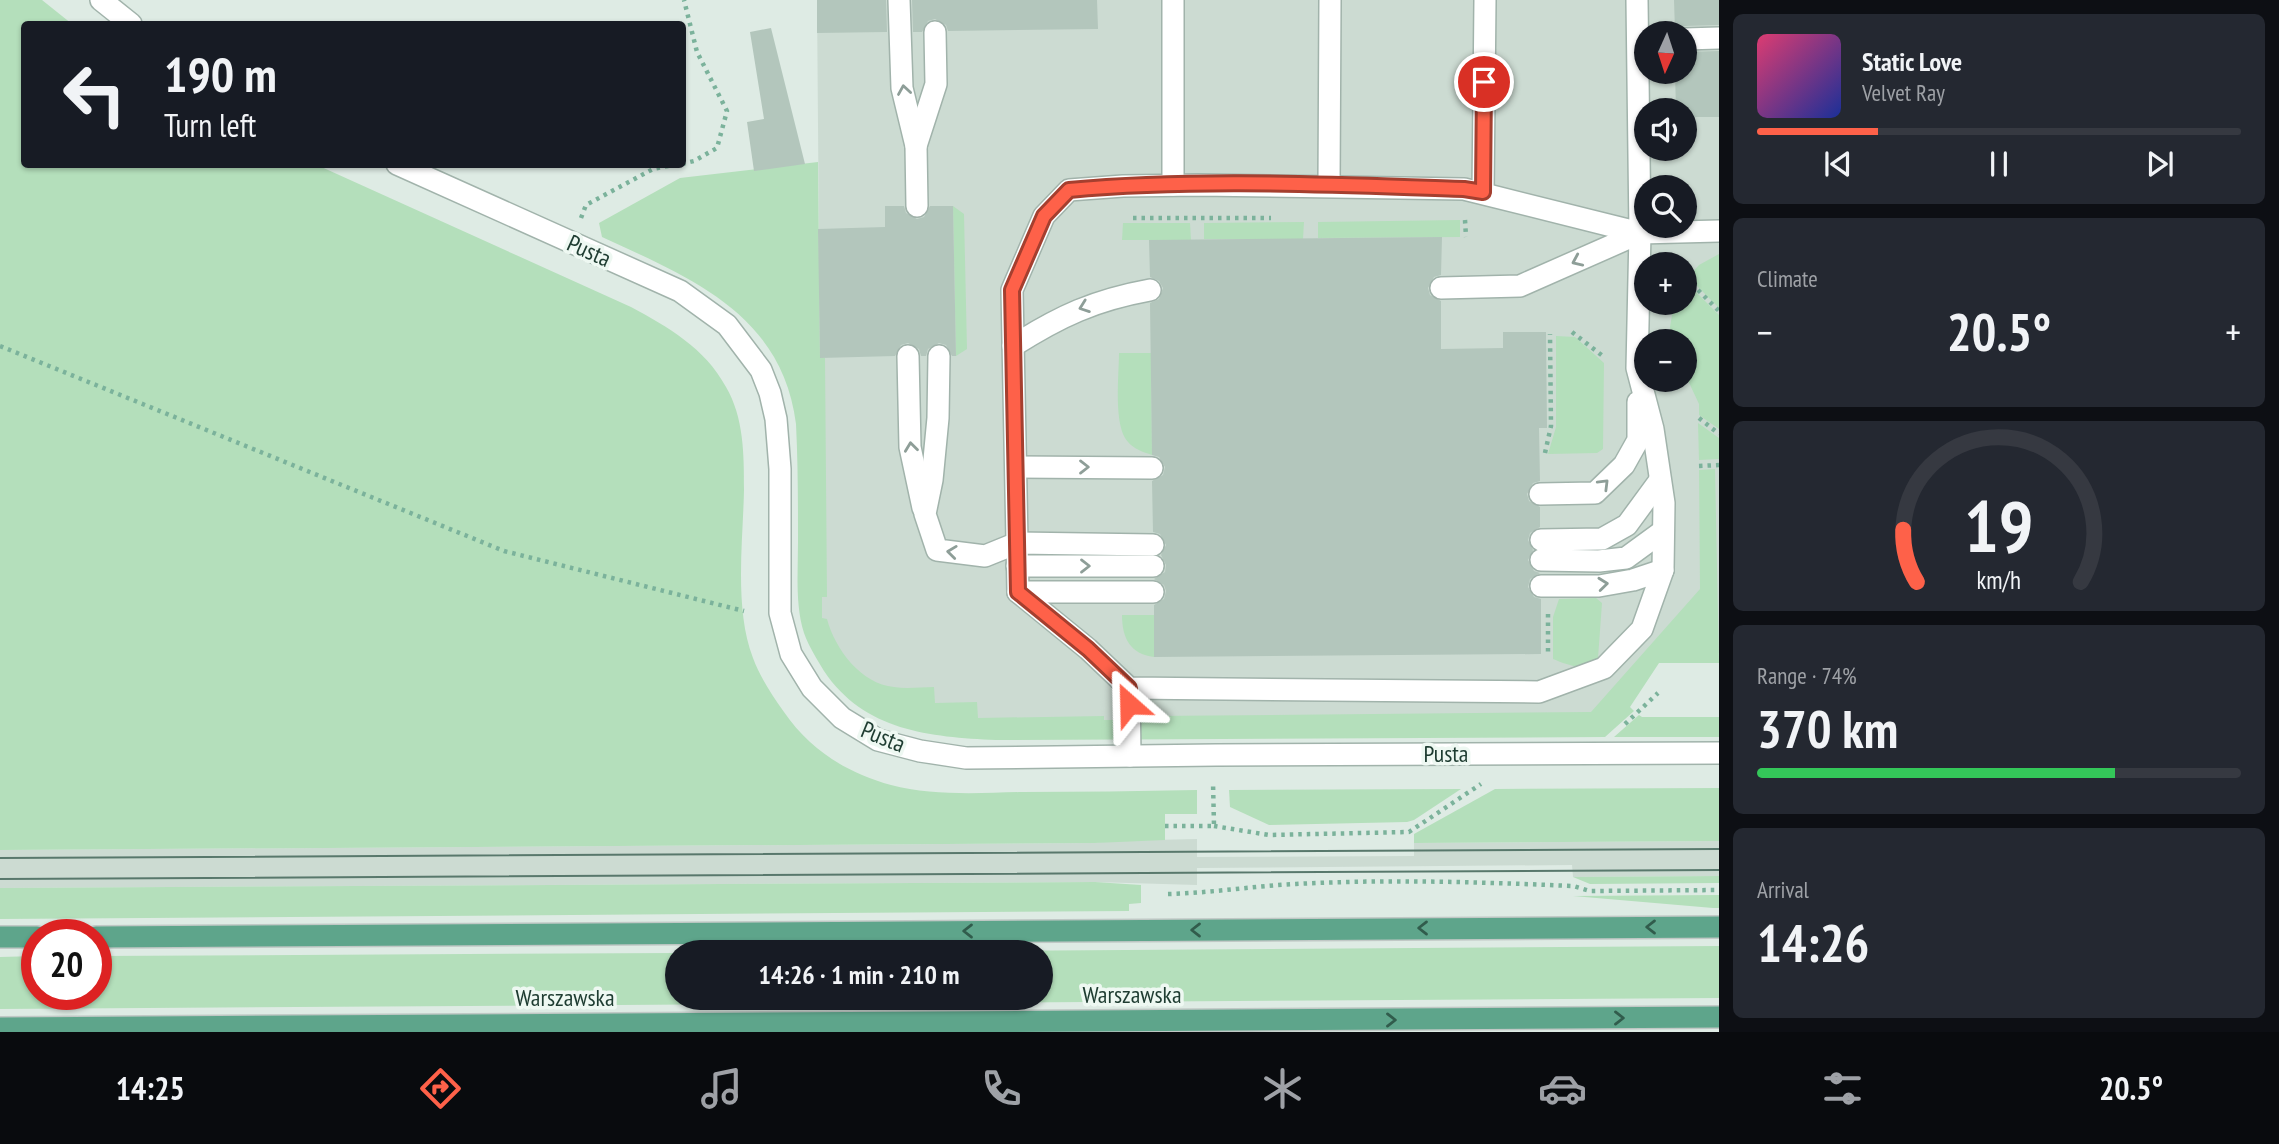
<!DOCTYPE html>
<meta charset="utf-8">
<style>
body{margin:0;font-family:"PT Sans Narrow",sans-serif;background:#242831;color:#f1f3f6;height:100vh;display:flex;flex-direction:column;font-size:26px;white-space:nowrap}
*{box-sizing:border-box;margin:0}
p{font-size:23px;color:#9ea1a6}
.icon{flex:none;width:38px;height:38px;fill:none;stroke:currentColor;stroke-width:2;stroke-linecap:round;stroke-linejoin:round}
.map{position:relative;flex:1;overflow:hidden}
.side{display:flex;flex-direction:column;gap:14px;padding:14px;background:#0d0f14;width:560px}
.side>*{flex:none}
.top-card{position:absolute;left:21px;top:21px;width:665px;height:147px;border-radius:7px;box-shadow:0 2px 5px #0004;background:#171b24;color:#f1f3f6;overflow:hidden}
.needle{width:46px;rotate:183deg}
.tools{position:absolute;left:1634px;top:21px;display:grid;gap:14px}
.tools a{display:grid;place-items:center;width:63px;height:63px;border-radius:50%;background:#171b24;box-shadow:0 2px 5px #0004;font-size:35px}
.speed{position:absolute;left:21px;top:919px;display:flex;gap:14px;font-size:35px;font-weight:700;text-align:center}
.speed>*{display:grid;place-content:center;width:91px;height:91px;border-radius:50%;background:#171b24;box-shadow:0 2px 5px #0004;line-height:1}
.speed .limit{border:10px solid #d22;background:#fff;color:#111}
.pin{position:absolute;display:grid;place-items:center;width:60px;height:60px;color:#fff;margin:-30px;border:4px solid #fff;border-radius:50%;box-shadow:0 2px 7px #0007}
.me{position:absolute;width:77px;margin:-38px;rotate:335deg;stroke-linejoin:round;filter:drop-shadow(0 0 5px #0008)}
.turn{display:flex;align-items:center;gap:24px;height:147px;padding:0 28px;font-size:32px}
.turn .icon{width:91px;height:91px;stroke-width:2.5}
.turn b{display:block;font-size:49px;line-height:60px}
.big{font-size:52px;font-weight:600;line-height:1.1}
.side .card{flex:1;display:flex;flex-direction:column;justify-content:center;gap:10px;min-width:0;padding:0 24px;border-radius:10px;background:#242831}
.side .dial{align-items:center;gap:0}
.dial svg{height:182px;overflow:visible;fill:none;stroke:#363941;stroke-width:7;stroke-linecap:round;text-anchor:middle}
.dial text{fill:#f1f3f6;stroke:none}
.song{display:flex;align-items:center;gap:21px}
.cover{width:84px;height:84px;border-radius:10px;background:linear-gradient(135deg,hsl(340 70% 55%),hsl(230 70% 35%))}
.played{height:7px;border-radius:4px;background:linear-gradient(90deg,#fe6149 25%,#363941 25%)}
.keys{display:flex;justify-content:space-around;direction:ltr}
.heat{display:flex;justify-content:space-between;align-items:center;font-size:38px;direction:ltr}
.charge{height:10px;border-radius:5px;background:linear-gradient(90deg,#34c759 74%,#363941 0)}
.trip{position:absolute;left:665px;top:940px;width:388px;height:70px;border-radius:35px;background:#171b24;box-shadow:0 2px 5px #0004;font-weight:600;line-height:70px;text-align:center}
.tabs{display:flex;height:112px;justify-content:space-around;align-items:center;background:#090b0e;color:#9ea1a6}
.tabs .icon{width:49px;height:49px}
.tabs .on{color:#fe6149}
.tabs b{font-size:32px;color:#f1f3f6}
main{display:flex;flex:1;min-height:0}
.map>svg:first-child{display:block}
</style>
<main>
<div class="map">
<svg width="1719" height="1032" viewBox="0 0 1719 1032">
<rect width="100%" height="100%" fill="#deebe4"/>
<g fill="#ccdbd2" fill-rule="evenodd">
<path d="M817,0H1719V653L1666,652L1617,716L971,721L860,680L822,623ZM1647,33H1685V72H1647ZM1647,110H1685V149H1647ZM1647,187H1685V226H1647ZM1647,264H1685V303H1647ZM1647,341H1685V380H1647Z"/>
<polygon points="1197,839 1197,857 1414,856 1414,843 1719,841 1719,876 1573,877 1572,865 1197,868 1197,885 1095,882 0,888 0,850 1095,843 1109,841"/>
</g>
<g fill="#b4dfbb">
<path d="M0,0H42L72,24H24V164L317,165L631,307C668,327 705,348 726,387C744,418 744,454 744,490C743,541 734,609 753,658C760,677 772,695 784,712C810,750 847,773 891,785C932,796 980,793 1022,792C1080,792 1138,791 1197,790V814H1165V840L1095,843L0,850Z"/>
<path d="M818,162L820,357L825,358L827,597H822V618L827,619C835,649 861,684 894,687C907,689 921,687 934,687L935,703L977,702L978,718L1104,716V720H1150L1151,716L1591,712L1700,589L1699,470L1715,469L1719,663H1659L1630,707L1634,711L1605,737L996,740C930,737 864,731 824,671C817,659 809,647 804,633C795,604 798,572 798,542C798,503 798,464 796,424C782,314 691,278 602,237L599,223L680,178Z"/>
<polygon points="953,206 964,214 967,349 956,356"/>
<polygon points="1460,220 1460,237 1318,238 1318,222"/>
<polygon points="1304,222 1303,239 1204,239 1204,223"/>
<polygon points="1123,223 1190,223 1191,240 1122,240"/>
<polygon points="1719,254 1719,308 1688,277 1699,265"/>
<polygon points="1685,281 1719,315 1719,429 1699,415 1699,404 1685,374 1685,341 1671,341 1670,327 1674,303 1685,303"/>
<polygon points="1556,336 1575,337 1604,363 1603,449 1597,453 1548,454 1556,427"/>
<path d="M1119,353H1151L1152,455C1143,452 1134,449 1128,442C1113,426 1119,375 1119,353Z"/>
<polygon points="1698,423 1719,438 1719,459 1699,460"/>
<path d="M1596,598L1602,603L1598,658C1586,673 1568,665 1553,659V617L1559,599Z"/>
<path d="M1122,615H1154V657C1130,654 1122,638 1122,615Z"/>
<polygon points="1639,715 1642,717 1719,717 1719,737 1614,737"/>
<polygon points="1719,788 1719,841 1414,843 1414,834 1495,789"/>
<polygon points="1461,789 1414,820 1407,822 1269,825 1230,807 1229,790"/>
<polygon points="1719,876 1719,883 1590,884 1573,877"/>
<polygon points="1095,882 1141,885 1141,903 1129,904 1129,911 0,919 0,888"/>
<polygon points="1719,895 1719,908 1713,908 1573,896"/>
<polygon points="1719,946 1719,998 0,1009 0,957 37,956 37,994 96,994 96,956 677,953 677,998 1041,998 1041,952 839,952"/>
</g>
<g fill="#b3c6bc">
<polygon points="817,0 886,0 887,32 817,33"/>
<polygon points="912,0 1097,0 1098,29 948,31 946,25 935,19 928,21 922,32 913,32"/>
<polygon points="1674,0 1719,0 1719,25 1685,26 1675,31"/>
<polygon points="771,28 805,164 754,171 747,122 764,119 750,32"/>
<polygon points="1719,51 1719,117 1685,117 1685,110 1676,110 1675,72 1685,72 1685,52"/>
<polygon points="885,206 904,206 906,213 917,219 924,217 930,206 953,206 956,356 952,356 946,345 939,343 928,349 926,356 921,356 919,349 908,343 901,345 895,356 820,358 818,229 885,227"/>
<polygon points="1442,237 1441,275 1434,277 1428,288 1430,295 1441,301 1441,349 1503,348 1503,332 1546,332 1547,428 1539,428 1540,481 1533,483 1527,494 1529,501 1540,507 1540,527 1530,533 1528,540 1533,550 1528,560 1534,571 1540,573 1530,579 1528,587 1534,597 1541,599 1541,654 1154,657 1154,605 1164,599 1166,591 1164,585 1154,579 1165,572 1166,565 1161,555 1166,545 1160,534 1153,532 1152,481 1163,475 1165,467 1159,457 1152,455 1150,303 1159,299 1163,288 1159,281 1150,277 1149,240"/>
</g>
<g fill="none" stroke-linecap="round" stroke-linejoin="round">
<defs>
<g id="minor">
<polyline points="101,0 131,24"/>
<polyline points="899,0 902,88 916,146 917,206"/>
<polyline points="1173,0 1173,185"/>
<polyline points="1637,0 1640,233 1637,368 1653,429 1664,503 1663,570 1642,629 1604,668 1539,692 1129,688 1088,649 1018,592 1012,290 1044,216 1069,190 1123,186 1198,185 1464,189 1640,233 1719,231"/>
<polyline points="1685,39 1719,38"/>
<polyline points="916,146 936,84 935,32"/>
<polyline points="397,164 680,291 727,325 761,370 770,393 776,419 780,469 780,613 791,654 812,688 842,718 878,740 920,751 966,758 1216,755 1719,753"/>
<polyline points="1329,185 1330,0"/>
<polyline points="1483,192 1485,0"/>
<polyline points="1441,288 1520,286 1640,233"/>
<path d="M1013,346C1060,316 1095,300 1150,290"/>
<polyline points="908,356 910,447 923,508"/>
<polyline points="939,356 938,418 932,480 925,514 937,550 985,556 1017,543 1153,545"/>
<polyline points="1016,467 1152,468"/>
<polyline points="1540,494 1595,493 1624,465 1638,440 1638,402"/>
<polyline points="1541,540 1602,539 1627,525 1660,480"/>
<polyline points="1541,560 1599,561 1626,558 1663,531"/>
<polyline points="1017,566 1153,566"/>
<polyline points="1541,586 1599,586 1633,580 1663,570"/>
<polyline points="1018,592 1153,592"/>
<polyline points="1129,688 1130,756"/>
</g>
<g id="major">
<polyline points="0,937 37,937"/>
<polyline points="96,937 1719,927"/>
<polyline points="0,1028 1719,1017"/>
</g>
</defs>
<use href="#minor" stroke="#a1b3ab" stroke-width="24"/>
<use href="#major" stroke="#c0c8c5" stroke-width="24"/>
<g stroke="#7bb29b" stroke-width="4.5" stroke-dasharray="3.5 5" stroke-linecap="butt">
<polyline points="682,164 694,161 717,148 727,111 697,52 684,0"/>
<polyline points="581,218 586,205 653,169 678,164"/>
<polyline points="1133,218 1271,218"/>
<polyline points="1465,220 1466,237"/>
<polyline points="1686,278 1719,311"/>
<polyline points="1572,332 1604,357"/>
<polyline points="0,346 504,551 744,611"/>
<polyline points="1699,418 1719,434"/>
<polyline points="1545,453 1551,426 1550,334"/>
<polyline points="1699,466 1719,465"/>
<polyline points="1548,614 1548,652"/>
<polyline points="1625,724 1658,693"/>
<polyline points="1165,826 1214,826 1213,782"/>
<polyline points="1214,826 1269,835 1409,832 1481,784"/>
<path d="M1168,894C1211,893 1253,886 1296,884C1388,879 1480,882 1573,886L1590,891L1719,890"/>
</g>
<use href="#minor" stroke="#fff" stroke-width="21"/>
<use href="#major" stroke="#5ea58b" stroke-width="21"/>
<g stroke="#58786c" stroke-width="2">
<polyline points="0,858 1719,849"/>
<polyline points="0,879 1719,870"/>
</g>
</g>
<defs><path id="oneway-chevron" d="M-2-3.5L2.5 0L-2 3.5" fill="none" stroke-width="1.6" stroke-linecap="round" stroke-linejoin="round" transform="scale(1.75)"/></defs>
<g stroke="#8e9e98">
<use href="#oneway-chevron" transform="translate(904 90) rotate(-99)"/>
<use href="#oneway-chevron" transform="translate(1577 261) rotate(156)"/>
<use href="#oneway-chevron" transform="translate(1084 307) rotate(160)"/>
<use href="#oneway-chevron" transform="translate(911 447) rotate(-97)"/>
<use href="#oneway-chevron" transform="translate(1084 467)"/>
<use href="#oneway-chevron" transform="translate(1604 484) rotate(-45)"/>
<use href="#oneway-chevron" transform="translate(952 552) rotate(-173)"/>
<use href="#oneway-chevron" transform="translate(1085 566)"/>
<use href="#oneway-chevron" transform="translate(1603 584) rotate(-6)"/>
</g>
<g stroke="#315c4c">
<use href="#oneway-chevron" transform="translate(1651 927) rotate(180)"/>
<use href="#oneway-chevron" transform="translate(1423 928) rotate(180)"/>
<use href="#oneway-chevron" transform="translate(1196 930) rotate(180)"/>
<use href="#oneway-chevron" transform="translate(968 931) rotate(180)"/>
<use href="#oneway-chevron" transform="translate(1619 1018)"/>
<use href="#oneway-chevron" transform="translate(1391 1020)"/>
</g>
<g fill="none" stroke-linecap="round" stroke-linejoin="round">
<defs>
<path id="route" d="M1129,704V688L1088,649L1018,592L1012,290L1044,216L1069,190C1200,178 1333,185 1464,189L1483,192L1484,82"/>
</defs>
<use href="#route" stroke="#a53f2f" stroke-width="18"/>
<use href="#route" stroke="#fe6149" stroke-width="12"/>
</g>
<g text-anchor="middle" stroke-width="7" stroke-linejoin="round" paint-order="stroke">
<g font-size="24" fill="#1e3c31" stroke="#eef8f2">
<text transform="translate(589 251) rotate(24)" y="8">Pusta</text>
<text transform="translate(883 737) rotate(22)" y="8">Pusta</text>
<text x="1446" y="762">Pusta</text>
<text x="1132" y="1003">Warszawska</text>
<text x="565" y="1006">Warszawska</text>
</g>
</g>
</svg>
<div class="tools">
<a><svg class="needle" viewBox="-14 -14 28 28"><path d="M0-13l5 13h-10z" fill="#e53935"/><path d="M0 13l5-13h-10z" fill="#9ea1a6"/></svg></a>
<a><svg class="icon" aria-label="sound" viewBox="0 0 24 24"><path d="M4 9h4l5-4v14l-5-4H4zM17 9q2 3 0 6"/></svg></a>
<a><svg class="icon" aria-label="search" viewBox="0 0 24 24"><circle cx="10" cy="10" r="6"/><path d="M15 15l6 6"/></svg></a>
<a>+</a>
<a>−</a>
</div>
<div class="speed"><div class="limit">20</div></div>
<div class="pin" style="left:1484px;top:82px;background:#d93025"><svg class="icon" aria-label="arrive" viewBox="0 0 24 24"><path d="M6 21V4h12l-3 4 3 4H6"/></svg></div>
<svg class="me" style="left:1129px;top:704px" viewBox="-20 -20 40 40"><path d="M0-17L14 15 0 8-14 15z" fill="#fe6149" stroke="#fff" stroke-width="4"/></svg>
<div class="trip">14:26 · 1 min · 210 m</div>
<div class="top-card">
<div class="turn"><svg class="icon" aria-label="left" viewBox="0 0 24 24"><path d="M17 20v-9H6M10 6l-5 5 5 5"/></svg><div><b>190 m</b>Turn left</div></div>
</div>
</div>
<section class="side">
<div class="card">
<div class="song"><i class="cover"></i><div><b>Static Love</b><p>Velvet Ray</p></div></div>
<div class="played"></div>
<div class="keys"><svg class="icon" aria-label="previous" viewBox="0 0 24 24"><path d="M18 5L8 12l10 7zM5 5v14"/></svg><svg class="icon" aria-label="pause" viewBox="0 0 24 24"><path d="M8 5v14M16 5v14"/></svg><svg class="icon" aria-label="next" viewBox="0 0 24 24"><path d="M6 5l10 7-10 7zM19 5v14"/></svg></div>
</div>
<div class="card"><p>Climate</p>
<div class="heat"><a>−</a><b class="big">20.5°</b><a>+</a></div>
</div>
<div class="card dial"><svg viewBox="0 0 100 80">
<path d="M14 69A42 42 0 1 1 86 69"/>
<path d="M14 69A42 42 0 0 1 8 46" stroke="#fe6149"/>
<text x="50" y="56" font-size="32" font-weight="700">19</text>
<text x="50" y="72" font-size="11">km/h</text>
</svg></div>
<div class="card"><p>Range · 74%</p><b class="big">370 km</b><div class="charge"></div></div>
<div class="card"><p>Arrival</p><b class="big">14:26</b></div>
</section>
</main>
<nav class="tabs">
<b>14:25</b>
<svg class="icon on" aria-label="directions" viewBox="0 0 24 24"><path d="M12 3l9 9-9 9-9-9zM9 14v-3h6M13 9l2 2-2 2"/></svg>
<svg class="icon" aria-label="music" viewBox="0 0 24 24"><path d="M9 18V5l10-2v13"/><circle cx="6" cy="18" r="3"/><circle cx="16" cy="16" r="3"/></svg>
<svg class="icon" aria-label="phone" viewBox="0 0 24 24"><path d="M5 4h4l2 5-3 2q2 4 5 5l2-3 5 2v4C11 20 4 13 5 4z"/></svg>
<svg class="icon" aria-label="climate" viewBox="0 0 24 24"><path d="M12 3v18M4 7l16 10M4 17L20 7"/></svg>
<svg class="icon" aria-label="car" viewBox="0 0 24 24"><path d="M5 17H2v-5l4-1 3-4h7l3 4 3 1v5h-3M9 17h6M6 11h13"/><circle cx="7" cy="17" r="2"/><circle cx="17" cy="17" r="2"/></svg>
<svg class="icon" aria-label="filters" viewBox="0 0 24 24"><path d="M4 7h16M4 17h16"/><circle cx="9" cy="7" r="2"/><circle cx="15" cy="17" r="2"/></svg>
<b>20.5°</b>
</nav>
